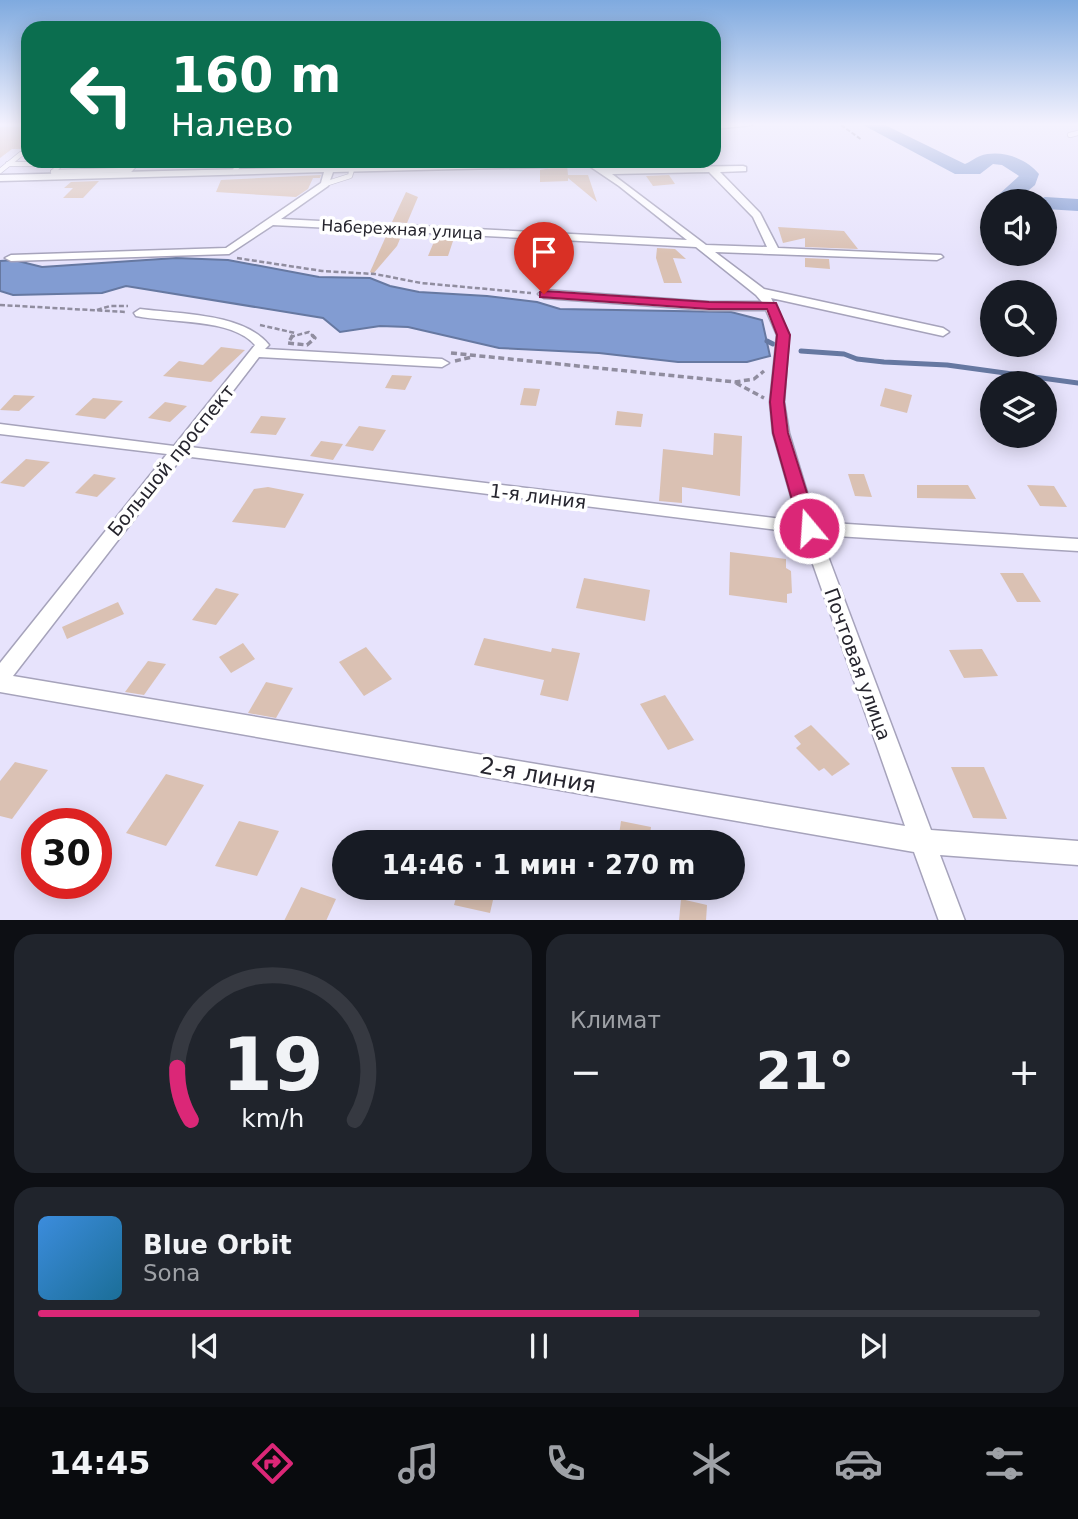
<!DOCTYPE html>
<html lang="ru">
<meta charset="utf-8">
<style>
body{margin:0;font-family:"DejaVu Sans",sans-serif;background:#20242c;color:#f1f3f6;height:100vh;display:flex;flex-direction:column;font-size:26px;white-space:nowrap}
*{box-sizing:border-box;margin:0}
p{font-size:23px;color:#9ea1a6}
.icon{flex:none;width:38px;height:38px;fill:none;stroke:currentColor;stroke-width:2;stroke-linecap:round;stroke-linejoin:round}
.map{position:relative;height:920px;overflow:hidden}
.drawer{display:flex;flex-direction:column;gap:14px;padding:14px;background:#0d0f14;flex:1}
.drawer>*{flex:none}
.hud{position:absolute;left:21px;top:21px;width:700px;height:147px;border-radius:21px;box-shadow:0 4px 18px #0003;background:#0b6e4f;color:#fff;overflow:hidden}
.buttons{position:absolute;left:980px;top:189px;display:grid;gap:14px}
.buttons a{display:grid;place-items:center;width:77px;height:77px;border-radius:50%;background:#171b24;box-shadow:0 4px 18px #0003;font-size:35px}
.speed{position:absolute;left:21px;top:808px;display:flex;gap:14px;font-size:35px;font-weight:700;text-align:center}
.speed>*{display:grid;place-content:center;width:91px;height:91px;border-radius:50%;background:#171b24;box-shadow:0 4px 18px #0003;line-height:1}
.speed .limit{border:10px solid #d22;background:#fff;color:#111}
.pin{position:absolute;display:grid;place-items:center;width:60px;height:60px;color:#fff;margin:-72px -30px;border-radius:50% 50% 50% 0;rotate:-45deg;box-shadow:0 0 7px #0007}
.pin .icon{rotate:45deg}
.me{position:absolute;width:77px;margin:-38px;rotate:342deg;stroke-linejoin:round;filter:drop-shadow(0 0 5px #0008)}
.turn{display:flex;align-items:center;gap:24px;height:147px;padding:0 35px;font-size:32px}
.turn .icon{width:91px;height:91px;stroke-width:2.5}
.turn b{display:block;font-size:49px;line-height:60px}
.big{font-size:52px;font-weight:600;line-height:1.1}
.drawer .card{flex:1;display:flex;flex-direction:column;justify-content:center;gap:10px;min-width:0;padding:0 24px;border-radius:21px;background:#20242c}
.drawer .dial{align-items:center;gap:0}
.dial svg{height:182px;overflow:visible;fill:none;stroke:#363941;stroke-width:7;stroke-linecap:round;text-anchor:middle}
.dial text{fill:#f1f3f6;stroke:none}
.song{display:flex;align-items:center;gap:21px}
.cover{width:84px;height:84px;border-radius:10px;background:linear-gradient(135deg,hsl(210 70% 55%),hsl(200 70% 35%))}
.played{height:7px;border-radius:4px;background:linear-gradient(90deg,#db2777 60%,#363941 60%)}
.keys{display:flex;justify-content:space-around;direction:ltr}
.heat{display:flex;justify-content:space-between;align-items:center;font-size:38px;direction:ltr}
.drawer .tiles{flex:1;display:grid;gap:14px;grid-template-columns:1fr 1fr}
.card:last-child{grid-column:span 2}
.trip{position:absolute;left:332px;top:830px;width:413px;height:70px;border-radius:35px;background:#171b24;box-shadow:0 4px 18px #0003;font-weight:600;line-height:70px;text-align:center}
.dock{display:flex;height:112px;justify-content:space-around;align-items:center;background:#090b0e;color:#9ea1a6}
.dock .icon{width:49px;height:49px}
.dock .active{color:#db2777}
.dock b{font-size:32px;color:#f1f3f6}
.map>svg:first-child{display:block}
</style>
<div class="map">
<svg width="1078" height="921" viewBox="0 0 1078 921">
<rect width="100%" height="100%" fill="#e7e3fc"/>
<polygon fill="#829cd2" stroke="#6678a1" stroke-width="2" points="176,258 228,260 319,277 370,278 390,286 419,292 487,296 537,302 560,309 731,312 762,320 770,356 747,362 678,362 599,353 499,348 408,327 380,326 340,332 323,318 126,286 102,293 13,295 0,291 0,261 14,260 42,267"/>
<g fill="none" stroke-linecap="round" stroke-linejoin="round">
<g stroke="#6678a1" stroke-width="5">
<polyline points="767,341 773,344"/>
<polyline points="801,351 844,354 857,359 884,362 947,365 1078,383"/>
</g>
<path fill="#829cd2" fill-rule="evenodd" d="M863,125H885L965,164C970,162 975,158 980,156C1000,149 1026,158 1039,174L1035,185L1023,195L1034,197L1037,200L1045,197L1078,199V211L1045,209V201H995L997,196L1019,176L1002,165L993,164L980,174H955Z"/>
</g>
<g fill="#dac1b3">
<polygon points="0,127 28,127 28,149 12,149 0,158"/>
<polygon points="265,161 361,161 360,164 262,166"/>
<polygon points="567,165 568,175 588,175 597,202 568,178 568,181 540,182 540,170"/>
<polygon points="321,175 320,178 313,178 308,189 296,197 216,192 221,180"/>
<polygon points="669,175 675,184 653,186 646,176"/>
<polygon points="99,181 83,198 63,198 73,188 64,188 71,182"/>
<polygon points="406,192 418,197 407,223 392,222"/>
<polygon points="778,227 844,231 858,249 805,247 805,238 783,243"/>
<polygon points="387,234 402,234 397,246 373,274 370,272"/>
<polygon points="436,237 454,238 448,256 428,256"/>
<polygon points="657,248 675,249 686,259 673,258 682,283 664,283 656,258"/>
<polygon points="805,258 829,259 830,269 805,267"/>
<polygon points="221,347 245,350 211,382 163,376 179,361 203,365"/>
<polygon points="392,375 412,376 405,390 385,388"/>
<polygon points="524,388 540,389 536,406 520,405"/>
<polygon points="885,388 912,395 907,413 880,406"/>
<polygon points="14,395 35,396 19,411 0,410"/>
<polygon points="93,398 123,401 105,419 75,415"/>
<polygon points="165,402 187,406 170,422 148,418"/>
<polygon points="617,411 643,414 641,427 615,425"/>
<polygon points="261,416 286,418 276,435 250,433"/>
<polygon points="359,426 386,430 373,451 345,446"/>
<polygon points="714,433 742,436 740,496 682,487 682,503 659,501 663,449 713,455"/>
<polygon points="321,441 343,444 333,460 310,456"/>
<polygon points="26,459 50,462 24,487 0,483"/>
<polygon points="94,474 116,478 97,497 75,493"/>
<polygon points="848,474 864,474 872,497 855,496"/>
<polygon points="917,485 968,485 976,499 917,498"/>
<polygon points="1027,485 1054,486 1067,507 1040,506"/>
<polygon points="268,487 304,494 285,528 232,522 254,489"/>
<polygon points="730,552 786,559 786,568 791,571 792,593 787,594 787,603 729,595"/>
<polygon points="1000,573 1023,573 1041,602 1017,602"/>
<polygon points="584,578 650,590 645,621 576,608"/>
<polygon points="216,588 239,594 216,625 192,620"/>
<polygon points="118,602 124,614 67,639 62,627"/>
<polygon points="484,638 551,652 552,648 580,653 568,701 540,695 544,680 474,665"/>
<polygon points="243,643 255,659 231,673 219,657"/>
<polygon points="366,647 392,679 364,696 339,662"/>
<polygon points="982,649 998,676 964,678 949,650"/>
<polygon points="148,661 166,664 144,695 125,692"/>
<polygon points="266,682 293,688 276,718 248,713"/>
<polygon points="665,695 694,740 668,750 640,704"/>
<polygon points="811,725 850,764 832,776 824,768 819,771 796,748 801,744 794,736"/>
<polygon points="15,762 48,770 12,819 0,816 0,781"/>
<polygon points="951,767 984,767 1007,819 973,818"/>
<polygon points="166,774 204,785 166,846 126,833"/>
<polygon points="239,821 279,831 257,876 215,866"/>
<polygon points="621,821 651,827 649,842 618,842"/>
<polygon points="301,887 336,899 326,921 284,921"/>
<polygon points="459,887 496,887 490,913 454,905"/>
<polygon points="681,899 707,905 706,921 679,921"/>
</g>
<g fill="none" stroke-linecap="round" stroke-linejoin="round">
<defs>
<g id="service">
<polyline points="1070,135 1078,133"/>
<polyline points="8,164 35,164 41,161"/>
<polyline points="0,171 21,154 28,154"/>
<polyline points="53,172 129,170"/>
<polyline points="53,172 64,161"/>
<polyline points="234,172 241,161"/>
<polyline points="127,173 139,161"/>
<polyline points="325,184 350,176 352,169"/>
</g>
<g id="minor">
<polygon points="714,125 752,125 714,129"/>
<path d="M576,161L547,167L333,172L328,186L281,219L687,240L619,186L582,161H592L604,168L743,166L746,167V171L720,172L760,213L778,248L941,255L943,257L937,260L715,252L764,289L943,328L949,332L943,336L771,298L789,335L784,402L789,433L816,522L1078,539V551L820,535L931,830L1078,841V865L940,855L965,921H939L914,852L0,692V663L167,454L0,434V424L174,446L255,345C232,318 169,323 136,316L134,313L140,309C178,314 244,313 269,345L265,349L442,359L449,363L442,367L259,357L190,447L798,521L773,433L770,402L777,335L766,310H709L544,298L538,294L544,290L709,302H762L756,295L696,247L273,225L229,254L11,261L5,258L11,255L226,248L321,183L324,172L0,181V175ZM709,172L753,217L767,247L706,245L612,174ZM183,456L802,533L905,826L13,676Z"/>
</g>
</defs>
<use href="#service" stroke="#a6a3bb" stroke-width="6"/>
<use href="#minor" stroke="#a6a3bb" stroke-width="3"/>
<polyline stroke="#908d9f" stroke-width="2" stroke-dasharray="4.5 2" stroke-linecap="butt" points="841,125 862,140"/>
<g stroke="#908d9f" stroke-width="2.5" stroke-dasharray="5 2.5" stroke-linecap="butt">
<polyline points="237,258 322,271 375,274 421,283 531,293"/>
<polyline points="0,305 127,312"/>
<polyline points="97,310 110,306 128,306"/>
<polyline points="260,325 295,333"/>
<polyline points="290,337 309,332 314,337"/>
</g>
<g stroke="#908d9f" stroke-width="3.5" stroke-dasharray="6 3.5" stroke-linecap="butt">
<polyline points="293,335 288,343 307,345 315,338 312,335"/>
<polyline points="451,353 735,382 754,379 764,371"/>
<polyline points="455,361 472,357"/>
<polyline points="736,383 764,398"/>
</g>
<use href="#service" stroke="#fff" stroke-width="4.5"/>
<use href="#minor" fill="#fff" fill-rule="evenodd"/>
</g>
<linearGradient id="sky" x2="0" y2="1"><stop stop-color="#7faadf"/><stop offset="0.49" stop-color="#f4f2fe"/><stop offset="1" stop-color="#f4f2fe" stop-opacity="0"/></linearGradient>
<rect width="1078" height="254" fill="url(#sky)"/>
<polygon fill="#db2777" stroke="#8e194d" stroke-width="2" points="544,291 709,302 776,303 790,335 784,402 788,433 818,528 815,533 809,534 800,528 773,433 770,402 777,335 767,309 709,309 540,297 540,292"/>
<g text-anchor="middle" stroke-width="7" stroke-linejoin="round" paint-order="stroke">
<g font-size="16" fill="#26252e" stroke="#fff">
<text transform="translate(402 229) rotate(3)" y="6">Набережная улица</text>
</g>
<g font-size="19" fill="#26252e" stroke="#fff">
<text transform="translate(171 460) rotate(-51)" y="7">Большой проспект</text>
<text transform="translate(538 496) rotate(7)" y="7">1-я линия</text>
<text transform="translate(858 664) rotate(70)" y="7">Почтовая улица</text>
</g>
<g font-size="23" fill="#26252e" stroke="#fff">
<text transform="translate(538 775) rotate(10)" y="8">2-я линия</text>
</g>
</g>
</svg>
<div class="buttons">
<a><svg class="icon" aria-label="sound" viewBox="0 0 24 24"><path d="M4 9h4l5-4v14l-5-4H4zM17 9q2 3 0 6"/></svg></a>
<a><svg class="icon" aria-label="search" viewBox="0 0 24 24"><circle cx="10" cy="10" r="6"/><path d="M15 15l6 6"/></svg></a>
<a><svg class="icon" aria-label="layers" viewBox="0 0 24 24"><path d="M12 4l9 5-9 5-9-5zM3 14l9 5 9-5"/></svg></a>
</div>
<div class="speed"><div class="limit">30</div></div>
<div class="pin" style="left:544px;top:294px;background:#d93025"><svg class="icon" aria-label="arrive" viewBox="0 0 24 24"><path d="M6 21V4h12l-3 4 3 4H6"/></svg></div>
<svg class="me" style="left:809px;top:528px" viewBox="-20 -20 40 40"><circle r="17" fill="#db2777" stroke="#fff" stroke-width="3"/><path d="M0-11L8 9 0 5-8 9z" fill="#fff"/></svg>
<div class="trip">14:46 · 1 мин · 270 m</div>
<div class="hud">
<div class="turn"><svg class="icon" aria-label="left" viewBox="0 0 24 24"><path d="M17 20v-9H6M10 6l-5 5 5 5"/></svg><div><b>160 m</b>Налево</div></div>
</div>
</div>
<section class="drawer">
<div class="tiles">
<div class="card dial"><svg viewBox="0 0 100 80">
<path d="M14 69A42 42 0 1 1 86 69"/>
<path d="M14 69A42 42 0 0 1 8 46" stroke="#db2777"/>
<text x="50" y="56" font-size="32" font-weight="700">19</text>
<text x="50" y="72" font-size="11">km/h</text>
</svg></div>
<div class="card"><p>Климат</p>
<div class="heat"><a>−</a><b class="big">21°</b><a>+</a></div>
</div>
<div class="card">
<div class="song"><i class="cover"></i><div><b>Blue Orbit</b><p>Sona</p></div></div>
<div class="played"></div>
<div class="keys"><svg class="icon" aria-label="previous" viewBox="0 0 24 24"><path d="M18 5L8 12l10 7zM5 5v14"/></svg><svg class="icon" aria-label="pause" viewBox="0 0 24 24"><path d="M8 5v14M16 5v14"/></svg><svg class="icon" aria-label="next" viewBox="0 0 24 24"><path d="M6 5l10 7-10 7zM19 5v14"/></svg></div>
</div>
</div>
</section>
<nav class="dock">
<b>14:45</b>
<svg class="icon active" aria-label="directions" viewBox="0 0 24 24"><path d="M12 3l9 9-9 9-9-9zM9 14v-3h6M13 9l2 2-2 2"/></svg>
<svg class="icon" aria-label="music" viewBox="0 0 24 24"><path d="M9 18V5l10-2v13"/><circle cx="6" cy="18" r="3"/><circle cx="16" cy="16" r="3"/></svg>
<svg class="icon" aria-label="phone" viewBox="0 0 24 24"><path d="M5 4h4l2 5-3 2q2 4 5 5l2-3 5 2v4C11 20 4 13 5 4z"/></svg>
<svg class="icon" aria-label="climate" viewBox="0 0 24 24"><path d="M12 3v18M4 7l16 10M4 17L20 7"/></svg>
<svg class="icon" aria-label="car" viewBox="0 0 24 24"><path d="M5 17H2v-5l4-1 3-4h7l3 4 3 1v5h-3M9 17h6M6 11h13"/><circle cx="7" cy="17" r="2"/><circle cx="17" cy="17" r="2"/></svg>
<svg class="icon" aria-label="filters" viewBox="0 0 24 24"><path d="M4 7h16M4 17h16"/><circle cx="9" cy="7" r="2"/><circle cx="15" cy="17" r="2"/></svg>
</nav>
